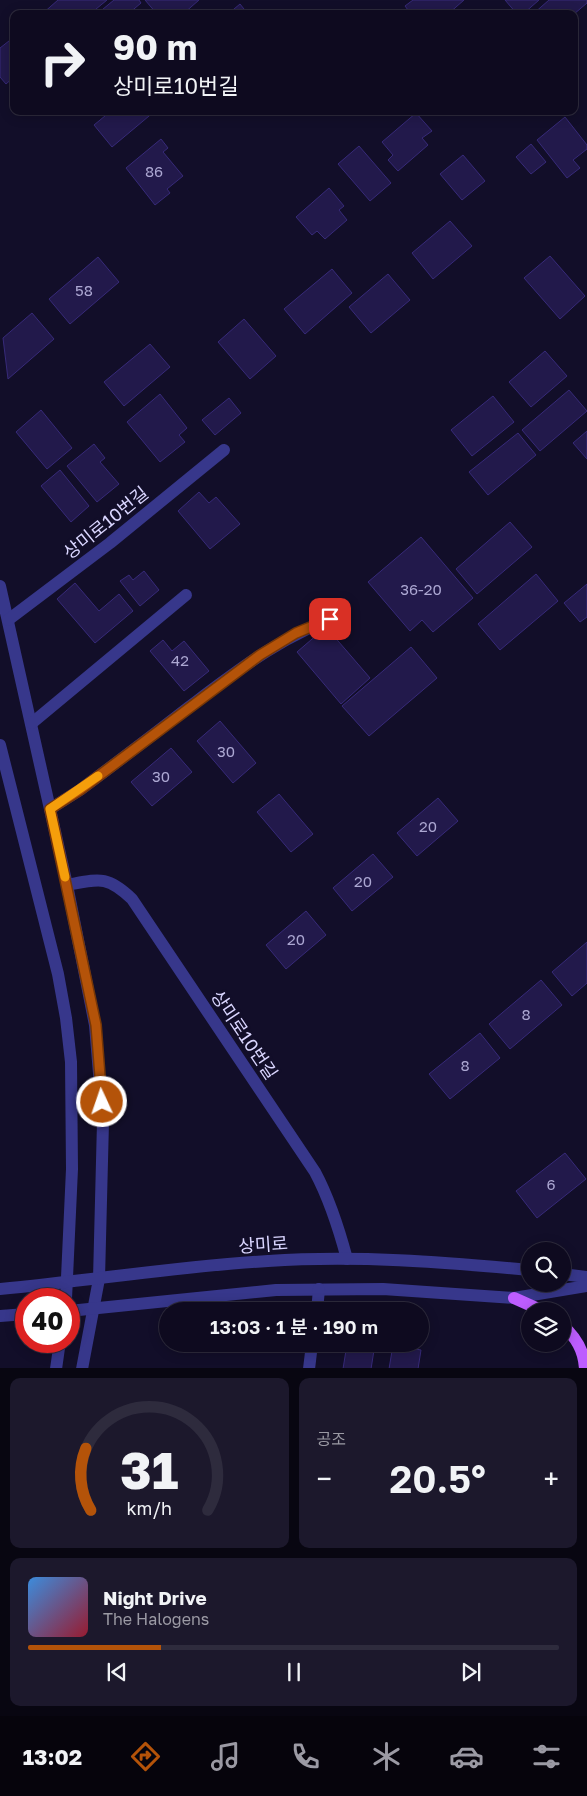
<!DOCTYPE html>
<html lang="ko">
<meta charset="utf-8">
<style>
body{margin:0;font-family:"Golos Text","Noto Sans KR",sans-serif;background:#1c182c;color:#f1f3f6;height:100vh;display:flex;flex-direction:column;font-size:19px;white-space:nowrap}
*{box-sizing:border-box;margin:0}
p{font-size:16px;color:#9b9aa4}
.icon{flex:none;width:28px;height:28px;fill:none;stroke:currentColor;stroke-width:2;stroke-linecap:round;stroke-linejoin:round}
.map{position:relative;height:1368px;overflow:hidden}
.panel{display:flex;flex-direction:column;gap:10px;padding:10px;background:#080611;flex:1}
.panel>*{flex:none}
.banner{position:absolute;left:10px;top:10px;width:568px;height:105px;border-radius:10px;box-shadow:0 2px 12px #0003,0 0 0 1px #2e2b3d;background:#0e0a1f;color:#f1f3f6;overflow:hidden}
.buttons{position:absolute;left:521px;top:1242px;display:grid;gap:10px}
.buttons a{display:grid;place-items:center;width:50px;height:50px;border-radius:50%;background:#0e0a1f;box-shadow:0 2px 12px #0003,0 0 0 1px #2e2b3d;font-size:25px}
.speed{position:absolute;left:15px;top:1288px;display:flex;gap:10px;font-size:25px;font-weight:700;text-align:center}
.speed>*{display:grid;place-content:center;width:65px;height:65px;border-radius:50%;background:#0e0a1f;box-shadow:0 2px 12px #0003,0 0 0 1px #2e2b3d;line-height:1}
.speed .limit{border:8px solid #d22;background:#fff;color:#111}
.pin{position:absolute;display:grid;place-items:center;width:42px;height:42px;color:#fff;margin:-21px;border-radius:10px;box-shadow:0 2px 8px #0006}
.me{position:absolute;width:55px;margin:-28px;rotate:357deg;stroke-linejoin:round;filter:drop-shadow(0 0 4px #0008)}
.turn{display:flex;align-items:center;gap:18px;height:105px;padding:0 20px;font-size:22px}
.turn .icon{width:65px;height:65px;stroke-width:2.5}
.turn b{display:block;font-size:35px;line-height:42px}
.big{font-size:38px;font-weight:600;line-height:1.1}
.panel .card{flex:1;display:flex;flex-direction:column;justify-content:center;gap:8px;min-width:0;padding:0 18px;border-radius:10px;background:#1c182c}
.panel .dial{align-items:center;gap:0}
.dial svg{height:130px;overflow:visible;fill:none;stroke:#2e2b3d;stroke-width:7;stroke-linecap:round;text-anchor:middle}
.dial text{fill:#f1f3f6;stroke:none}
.song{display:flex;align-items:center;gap:15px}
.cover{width:60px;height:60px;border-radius:8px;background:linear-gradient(135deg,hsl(210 70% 55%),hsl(350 70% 35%))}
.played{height:5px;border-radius:2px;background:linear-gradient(90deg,#b45309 25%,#2e2b3d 25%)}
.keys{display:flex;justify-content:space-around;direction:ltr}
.heat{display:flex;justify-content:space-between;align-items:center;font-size:28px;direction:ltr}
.panel .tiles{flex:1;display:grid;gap:10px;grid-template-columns:1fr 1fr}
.card:last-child{grid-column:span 2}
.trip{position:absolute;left:159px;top:1302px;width:270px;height:50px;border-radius:25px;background:#0e0a1f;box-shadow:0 2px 12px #0003,0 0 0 1px #2e2b3d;font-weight:600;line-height:50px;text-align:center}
.dock{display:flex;height:80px;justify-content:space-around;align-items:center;background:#06040c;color:#9b9aa4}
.dock .icon{width:35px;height:35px}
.dock .active{color:#b45309}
.dock b{font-size:22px;color:#f1f3f6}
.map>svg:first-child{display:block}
</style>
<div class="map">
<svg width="587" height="1369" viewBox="0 0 587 1369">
<rect width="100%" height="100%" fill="#120e29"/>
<g fill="#22194b" stroke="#372a79">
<polygon points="58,0 107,0 90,14 42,14"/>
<polygon points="114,0 139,0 141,3 128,14 97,14"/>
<polygon points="145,0 199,0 183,14 157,14"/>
<polygon points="413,0 464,0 448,14 411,14 405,6"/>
<polygon points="505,0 539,0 523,14 517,14"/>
<polygon points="549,0 587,0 587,3 574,14 533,14"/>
<polygon points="240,4 248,14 228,14"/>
<polygon points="14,37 14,77 6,84 0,77 0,48"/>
<polygon points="111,111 155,111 112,147 94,125"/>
<polygon points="416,113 432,131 422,138 428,145 398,171 388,160 393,155 382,142"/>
<polygon points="565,117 587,145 587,149 573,160 580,168 567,178 537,140"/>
<polygon points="161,139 168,148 163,152 183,176 167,189 170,193 155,205 126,168"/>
<polygon points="531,144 546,162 531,174 516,157"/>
<polygon points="359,146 391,183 370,201 338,164"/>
<polygon points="463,155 485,181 462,200 440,174"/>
<polygon points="329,188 344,206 339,210 347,220 325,239 317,231 312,235 296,217"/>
<polygon points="450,221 472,246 433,279 412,253"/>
<polygon points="550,256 585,296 560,319 524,278"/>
<polygon points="98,257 119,282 70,324 49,299"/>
<polygon points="332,269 352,293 305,334 284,309"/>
<polygon points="388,274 410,300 371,333 349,307"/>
<polygon points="32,313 54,339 8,379 3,338"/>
<polygon points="244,319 276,356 250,379 218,342"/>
<polygon points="150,344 170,367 124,406 104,382"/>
<polygon points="545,351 567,376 531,407 509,382"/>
<polygon points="569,390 587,411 540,451 522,430"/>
<polygon points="160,394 187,428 179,435 185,442 160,462 127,422"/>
<polygon points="493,396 514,422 472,456 451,430"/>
<polygon points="229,398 241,413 215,435 202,420"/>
<polygon points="41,410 72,448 47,469 16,432"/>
<polygon points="587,431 587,459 573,443"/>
<polygon points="518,433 536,455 488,495 469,472"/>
<polygon points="94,444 105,458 100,462 119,484 97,502 67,466"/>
<polygon points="60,470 89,506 71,522 41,486"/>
<polygon points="199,492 209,503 216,497 240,524 210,549 178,511"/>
<polygon points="510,522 532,547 477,594 456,569"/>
<polygon points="421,537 473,598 433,632 422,620 410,631 368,582"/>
<polygon points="144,571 159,590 140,606 120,581 129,575 133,580"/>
<polygon points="536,574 558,601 500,650 478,624"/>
<polygon points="75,583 99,611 119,594 133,611 95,643 57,599"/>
<polygon points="587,584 587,617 580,622 564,603"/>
<polygon points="326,627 370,678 341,704 297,652"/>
<polygon points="163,640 172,651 184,641 209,671 184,691 150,651"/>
<polygon points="411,647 437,678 369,736 342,706"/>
<polygon points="220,721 256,763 233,783 197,741"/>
<polygon points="171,748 192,772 152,806 131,782"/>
<polygon points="279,794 313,834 291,852 257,812"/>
<polygon points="438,798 458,821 417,856 397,833"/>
<polygon points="373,854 393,877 352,911 333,888"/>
<polygon points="306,911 326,935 286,969 266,945"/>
<polygon points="587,942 587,983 572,996 552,972"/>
<polygon points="541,980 562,1005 510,1049 489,1024"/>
<polygon points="480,1033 500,1058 450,1099 429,1074"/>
<polygon points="565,1153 586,1179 537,1218 516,1191"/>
<polygon points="347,1344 375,1344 371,1369 343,1369"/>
<polygon points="393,1345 421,1350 418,1369 389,1369"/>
</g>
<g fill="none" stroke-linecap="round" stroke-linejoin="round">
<g stroke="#37378b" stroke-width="12">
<polyline points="0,586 67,885 95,1025 103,1122 99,1279 82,1369"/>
<polyline points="8,620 110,543 224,450"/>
<polyline points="32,723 186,595"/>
<polyline points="0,745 58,974 66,1018 71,1062 72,1169 66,1299"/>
<path d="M50,809L80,790C116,763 153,735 189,707C238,670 285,633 343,615"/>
<path d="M67,885C99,879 107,875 132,899L315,1172C330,1200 339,1229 347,1259"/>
<polyline points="562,1274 587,1277"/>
<path d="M0,1289C89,1281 179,1266 268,1261C356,1255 443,1262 530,1270"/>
<polyline points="69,1311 276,1290 383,1289 514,1298 587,1286"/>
<polyline points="317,1311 319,1289"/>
<polyline points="0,1316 26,1314"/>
<polyline points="56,1369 60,1341"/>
<polyline points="309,1369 312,1344"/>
</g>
<g stroke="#bd5dff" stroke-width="12">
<polyline points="514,1298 543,1311"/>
<path d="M562,1325C576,1337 584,1350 585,1369"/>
</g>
</g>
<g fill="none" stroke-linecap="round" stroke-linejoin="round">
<defs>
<polyline id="route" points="102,1102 96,1025 50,809 80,790 260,655 296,633 330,619"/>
</defs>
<use href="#route" stroke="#753606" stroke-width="12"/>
<use href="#route" stroke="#b45309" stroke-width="9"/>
<polyline stroke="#f59e0b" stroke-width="9" points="65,877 50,809 98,776"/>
</g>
<g text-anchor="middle" stroke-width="5" stroke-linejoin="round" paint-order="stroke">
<g font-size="15" fill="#aca7d2">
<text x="154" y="177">86</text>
<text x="84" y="296">58</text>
<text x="421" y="595">36-20</text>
<text x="180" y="666">42</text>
<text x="226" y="757">30</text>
<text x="161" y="782">30</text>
<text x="428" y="832">20</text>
<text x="363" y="887">20</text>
<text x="296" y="945">20</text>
<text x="526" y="1020">8</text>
<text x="465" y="1071">8</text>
<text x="551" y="1190">6</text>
</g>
<g font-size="18" fill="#dad6ff" stroke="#120e29">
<text transform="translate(106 523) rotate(-39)" y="6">상미로10번길</text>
<text transform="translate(244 1035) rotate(56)" y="6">상미로10번길</text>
<text transform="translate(263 1245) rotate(-4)" y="6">상미로</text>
</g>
</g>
</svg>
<div class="buttons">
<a><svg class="icon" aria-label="search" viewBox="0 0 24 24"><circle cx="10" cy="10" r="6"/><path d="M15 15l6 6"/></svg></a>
<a><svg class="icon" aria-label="layers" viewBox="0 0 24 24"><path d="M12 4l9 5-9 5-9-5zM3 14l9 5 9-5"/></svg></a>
</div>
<div class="speed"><div class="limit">40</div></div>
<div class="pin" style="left:330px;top:619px;background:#d93025"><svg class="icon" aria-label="arrive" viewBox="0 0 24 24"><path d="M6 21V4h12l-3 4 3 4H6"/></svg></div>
<svg class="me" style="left:102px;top:1102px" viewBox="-20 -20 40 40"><circle r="17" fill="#b45309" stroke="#fff" stroke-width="3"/><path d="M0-11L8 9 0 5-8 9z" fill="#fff"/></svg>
<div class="trip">13:03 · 1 분 · 190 m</div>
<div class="banner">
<div class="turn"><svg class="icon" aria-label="right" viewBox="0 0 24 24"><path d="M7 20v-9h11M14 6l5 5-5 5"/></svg><div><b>90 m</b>상미로10번길</div></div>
</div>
</div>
<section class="panel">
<div class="tiles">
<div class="card dial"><svg viewBox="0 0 100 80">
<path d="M14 69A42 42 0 1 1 86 69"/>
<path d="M14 69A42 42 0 0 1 11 31" stroke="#b45309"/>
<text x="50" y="56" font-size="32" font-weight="700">31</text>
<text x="50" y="72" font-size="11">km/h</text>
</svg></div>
<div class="card"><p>공조</p>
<div class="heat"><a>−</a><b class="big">20.5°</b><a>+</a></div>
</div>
<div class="card">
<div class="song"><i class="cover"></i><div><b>Night Drive</b><p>The Halogens</p></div></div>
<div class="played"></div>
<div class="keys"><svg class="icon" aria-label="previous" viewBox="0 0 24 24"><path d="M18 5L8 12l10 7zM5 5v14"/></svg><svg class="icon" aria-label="pause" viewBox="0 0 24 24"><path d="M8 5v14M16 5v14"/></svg><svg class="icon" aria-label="next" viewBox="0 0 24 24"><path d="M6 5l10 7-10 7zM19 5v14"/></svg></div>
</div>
</div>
</section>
<nav class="dock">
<b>13:02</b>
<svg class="icon active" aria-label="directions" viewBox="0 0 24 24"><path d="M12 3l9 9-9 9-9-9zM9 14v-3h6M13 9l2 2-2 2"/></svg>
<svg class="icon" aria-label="music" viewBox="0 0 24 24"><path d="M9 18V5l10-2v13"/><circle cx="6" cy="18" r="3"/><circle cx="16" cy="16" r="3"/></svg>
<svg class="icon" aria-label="phone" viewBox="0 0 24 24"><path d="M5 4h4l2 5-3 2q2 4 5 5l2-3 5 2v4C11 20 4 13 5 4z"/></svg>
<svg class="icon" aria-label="climate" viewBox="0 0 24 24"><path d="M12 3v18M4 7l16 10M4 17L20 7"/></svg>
<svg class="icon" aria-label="car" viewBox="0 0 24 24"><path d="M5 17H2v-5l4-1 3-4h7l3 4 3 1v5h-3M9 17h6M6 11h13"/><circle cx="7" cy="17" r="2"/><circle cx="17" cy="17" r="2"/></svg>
<svg class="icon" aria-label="filters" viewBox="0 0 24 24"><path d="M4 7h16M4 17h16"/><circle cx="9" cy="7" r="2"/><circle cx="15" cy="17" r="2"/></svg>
</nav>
